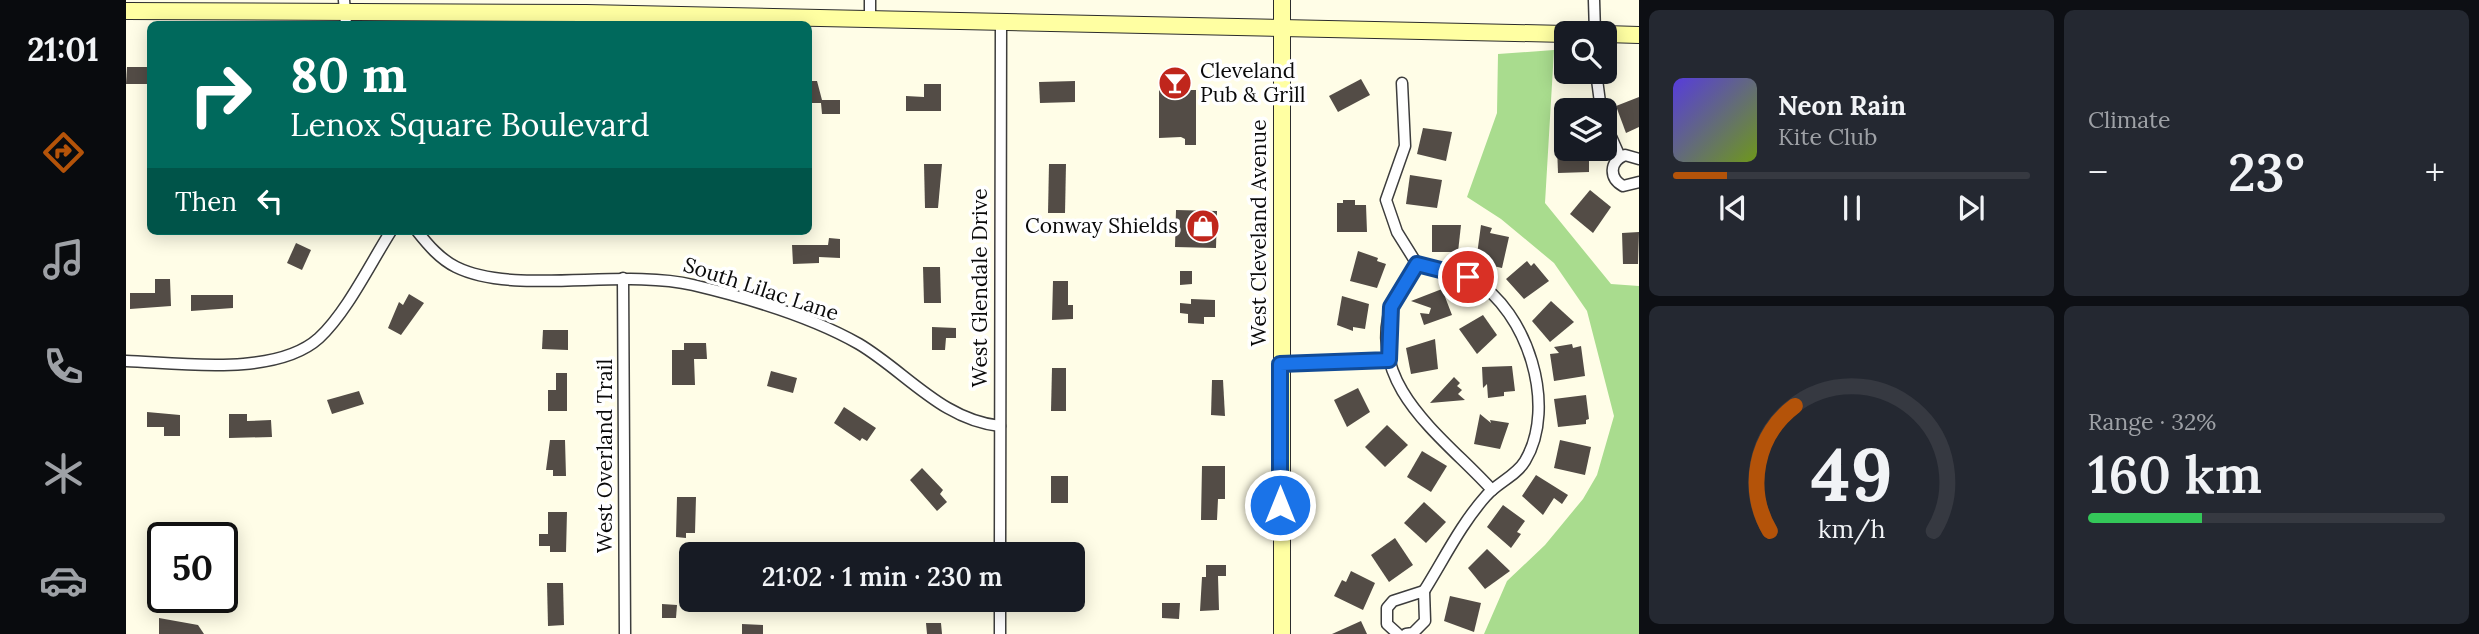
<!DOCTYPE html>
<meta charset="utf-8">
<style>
body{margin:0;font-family:Lora,serif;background:#242831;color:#f1f3f6;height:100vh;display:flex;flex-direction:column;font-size:26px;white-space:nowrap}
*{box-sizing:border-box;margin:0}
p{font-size:23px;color:#9ea1a6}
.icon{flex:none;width:38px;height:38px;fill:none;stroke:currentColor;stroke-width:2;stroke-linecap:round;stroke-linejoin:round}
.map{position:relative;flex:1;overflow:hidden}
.details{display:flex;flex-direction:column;gap:10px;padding:10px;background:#0d0f14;width:840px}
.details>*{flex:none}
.banner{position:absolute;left:21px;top:21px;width:665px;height:214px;border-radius:10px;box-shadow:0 4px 18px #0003;background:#00695c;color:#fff;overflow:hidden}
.controls{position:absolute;left:1428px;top:21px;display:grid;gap:14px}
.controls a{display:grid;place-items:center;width:63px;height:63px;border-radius:10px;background:#171b24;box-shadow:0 4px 18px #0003;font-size:35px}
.speed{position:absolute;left:21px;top:522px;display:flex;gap:14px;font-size:35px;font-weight:700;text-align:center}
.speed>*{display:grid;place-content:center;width:91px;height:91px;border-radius:50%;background:#171b24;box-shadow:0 4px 18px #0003;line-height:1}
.speed .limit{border:4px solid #111;border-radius:10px;background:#fff;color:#111}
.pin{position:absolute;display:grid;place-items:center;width:60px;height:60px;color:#fff;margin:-30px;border:4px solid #fff;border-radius:50%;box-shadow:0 2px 7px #0007}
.me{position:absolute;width:77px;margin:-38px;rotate:0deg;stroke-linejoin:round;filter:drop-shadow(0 0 5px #0008)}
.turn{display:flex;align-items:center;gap:24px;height:147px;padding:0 28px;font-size:32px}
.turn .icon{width:91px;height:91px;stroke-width:2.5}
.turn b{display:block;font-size:49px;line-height:60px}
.then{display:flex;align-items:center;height:66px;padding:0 28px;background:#0003;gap:14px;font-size:26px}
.big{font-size:52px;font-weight:600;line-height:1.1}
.details .card{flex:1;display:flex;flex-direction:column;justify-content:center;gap:10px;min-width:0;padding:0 24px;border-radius:10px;background:#242831}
.details .dial{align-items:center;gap:0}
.dial svg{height:182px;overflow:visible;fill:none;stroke:#363941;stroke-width:7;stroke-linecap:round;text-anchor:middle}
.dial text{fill:#f1f3f6;stroke:none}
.song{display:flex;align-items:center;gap:21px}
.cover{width:84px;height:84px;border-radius:10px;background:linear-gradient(135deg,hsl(250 70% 55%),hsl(80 70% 35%))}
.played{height:7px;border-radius:4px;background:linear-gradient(90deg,#b45309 15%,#363941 15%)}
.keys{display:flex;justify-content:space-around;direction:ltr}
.heat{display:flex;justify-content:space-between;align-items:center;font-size:38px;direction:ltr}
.charge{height:10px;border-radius:5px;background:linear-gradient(90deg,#34c759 32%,#363941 0)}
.details .tiles{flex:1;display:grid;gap:10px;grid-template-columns:repeat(2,1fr)}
.trip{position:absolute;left:553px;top:542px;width:406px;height:70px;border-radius:10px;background:#171b24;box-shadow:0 4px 18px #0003;font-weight:600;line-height:70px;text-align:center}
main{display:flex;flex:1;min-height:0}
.menu{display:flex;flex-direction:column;width:126px;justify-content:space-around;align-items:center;background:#090b0e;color:#9ea1a6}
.menu .icon{width:49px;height:49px}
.menu .selected{color:#b45309}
.menu b{font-size:32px;color:#f1f3f6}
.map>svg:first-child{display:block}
</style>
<main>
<nav class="menu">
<b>21:01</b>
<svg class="icon selected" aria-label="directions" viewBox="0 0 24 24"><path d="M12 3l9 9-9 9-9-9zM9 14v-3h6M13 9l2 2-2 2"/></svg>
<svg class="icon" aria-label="music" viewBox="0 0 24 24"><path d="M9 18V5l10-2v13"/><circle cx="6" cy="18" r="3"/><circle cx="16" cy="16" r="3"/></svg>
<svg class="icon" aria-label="phone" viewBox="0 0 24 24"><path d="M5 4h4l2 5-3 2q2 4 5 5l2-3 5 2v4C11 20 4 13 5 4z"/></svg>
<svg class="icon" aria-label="climate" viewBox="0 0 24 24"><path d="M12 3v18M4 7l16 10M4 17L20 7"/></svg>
<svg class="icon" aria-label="car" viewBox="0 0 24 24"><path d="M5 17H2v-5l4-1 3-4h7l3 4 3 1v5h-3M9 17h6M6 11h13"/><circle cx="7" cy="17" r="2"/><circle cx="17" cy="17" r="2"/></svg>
</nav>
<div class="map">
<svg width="1513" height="634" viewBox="0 0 1513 634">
<rect width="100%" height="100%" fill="#fffde7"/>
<polygon fill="#a9dc8e" points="1428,50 1419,203 1485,284 1513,286 1513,634 1358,634 1381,581 1419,545 1457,499 1471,475 1488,416 1461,311 1428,263 1375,219 1341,197 1371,113 1372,54"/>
<g fill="#534c46">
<polygon points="1,67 24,67 24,84 0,84"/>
<polygon points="1235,79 1244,95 1212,112 1203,96"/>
<polygon points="682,81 691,81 696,100 714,100 714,114 696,114 695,103 682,103"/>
<polygon points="949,81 949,102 914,103 913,82"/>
<polygon points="798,84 815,84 815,111 780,111 780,96 798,97"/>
<polygon points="1033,85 1065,85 1065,90 1070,90 1070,145 1059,145 1059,139 1055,137 1033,138"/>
<polygon points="1513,97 1513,127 1500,133 1490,106"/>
<polygon points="1297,128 1326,132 1320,161 1291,154"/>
<polygon points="1431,146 1463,149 1463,172 1432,173"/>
<polygon points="798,164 816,164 812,208 799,208"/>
<polygon points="923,164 940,164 939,213 922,213"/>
<polygon points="1284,175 1316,180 1311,208 1280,204"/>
<polygon points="1464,190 1485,207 1467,233 1444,214"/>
<polygon points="1217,200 1229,200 1229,205 1240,205 1241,232 1211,232 1211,203 1217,203"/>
<polygon points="1050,210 1091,211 1090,248 1049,247"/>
<polygon points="1306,225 1335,225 1332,252 1306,252"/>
<polygon points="1355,225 1366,228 1364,233 1383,237 1376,268 1350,262"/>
<polygon points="1513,232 1512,264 1497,264 1496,233"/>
<polygon points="703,238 714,239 714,258 693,257 693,263 667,264 666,245 702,245"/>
<polygon points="170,243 185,250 176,270 161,263"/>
<polygon points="1232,251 1252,258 1251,261 1260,264 1251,288 1224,281"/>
<polygon points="1401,261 1405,266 1408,263 1423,281 1398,299 1380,279"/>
<polygon points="797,267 814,267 815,303 798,303"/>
<polygon points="1054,271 1066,271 1066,284 1054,285"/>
<polygon points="29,279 44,279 45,306 4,309 4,293 29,293"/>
<polygon points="927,281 942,281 942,305 947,305 947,319 926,320"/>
<polygon points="1316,289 1326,315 1298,325 1294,313 1303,314 1305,308 1285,301"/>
<polygon points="283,294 298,303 275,335 262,328 273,302 277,305"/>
<polygon points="65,295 107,295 107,308 65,311"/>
<polygon points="1216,296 1243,304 1239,329 1227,327 1227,331 1211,325"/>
<polygon points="1065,299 1089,300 1089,317 1078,317 1078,324 1062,323 1062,314 1054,313 1054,303 1065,304"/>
<polygon points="1425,301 1448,322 1424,342 1406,321"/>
<polygon points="1357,315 1371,335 1351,354 1333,329"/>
<polygon points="806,327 830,328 830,338 820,338 819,350 806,350"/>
<polygon points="417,330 442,330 442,350 416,349"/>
<polygon points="1309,339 1312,369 1285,374 1280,348"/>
<polygon points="558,343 580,343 581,359 568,359 569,385 546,385 546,350 558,350"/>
<polygon points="1446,344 1447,348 1455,346 1459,376 1428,381 1424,354 1433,353 1428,347"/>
<polygon points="1386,366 1389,391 1378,392 1378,396 1362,398 1361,384 1357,388 1356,367"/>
<polygon points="926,368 940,368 940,411 925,411"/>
<polygon points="645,371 671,378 667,393 641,386"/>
<polygon points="430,373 441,373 441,411 422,411 422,390 430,390"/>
<polygon points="1328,377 1334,383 1331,386 1336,390 1332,394 1339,400 1304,403"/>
<polygon points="1086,380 1097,380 1099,416 1085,415"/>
<polygon points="1232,388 1244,412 1221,427 1208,400"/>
<polygon points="233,391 238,404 206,414 201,400"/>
<polygon points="1460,395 1463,419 1460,420 1460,424 1432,427 1428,399"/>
<polygon points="718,407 750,428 741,441 736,438 734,441 708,423"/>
<polygon points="21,412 54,415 54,436 38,436 38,427 21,427"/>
<polygon points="103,414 121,414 121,421 145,420 146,437 103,438"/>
<polygon points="1354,414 1365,423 1364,420 1383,423 1374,449 1348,444"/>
<polygon points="1261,425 1282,445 1259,467 1239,447"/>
<polygon points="424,440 439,440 440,476 427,476 427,470 420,470"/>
<polygon points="1434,440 1465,447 1459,475 1428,468"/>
<polygon points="1296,451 1321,466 1305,492 1281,477"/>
<polygon points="1076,466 1099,466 1099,499 1092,499 1091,520 1075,520"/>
<polygon points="796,468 817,490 814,494 821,502 811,511 784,480"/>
<polygon points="1410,475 1442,495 1436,504 1428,498 1417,515 1396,496"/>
<rect x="925" y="476" width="17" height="27"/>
<polygon points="551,497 570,497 569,533 560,533 560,538 550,537"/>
<polygon points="1298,502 1320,522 1300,543 1278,523"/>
<polygon points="1377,505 1399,521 1391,532 1395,534 1385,548 1361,527"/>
<polygon points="422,512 441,512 440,552 424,552 424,546 413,546 413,534 422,534"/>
<polygon points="1269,538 1287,565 1263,582 1245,555"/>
<polygon points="1361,549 1384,571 1359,589 1342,568"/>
<polygon points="1080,565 1100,565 1100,576 1092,576 1093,610 1074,611 1076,577 1080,577"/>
<polygon points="1225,571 1249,583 1237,610 1208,596 1216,580 1220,582"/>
<polygon points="421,583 437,583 438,625 422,626"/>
<polygon points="1324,596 1355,603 1348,632 1318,621"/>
<polygon points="1036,603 1054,603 1053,619 1036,618"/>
<polygon points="536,604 551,605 550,618 536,618"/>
<polygon points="33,618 72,625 78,634 33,634"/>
<polygon points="1235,621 1241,634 1206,634"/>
<polygon points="800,623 815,623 816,634 801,634"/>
<polygon points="616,624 637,625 637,634 616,634"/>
</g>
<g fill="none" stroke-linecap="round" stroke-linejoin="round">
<defs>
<g id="street">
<polyline points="218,0 220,24"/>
<polyline points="1468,0 1469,33"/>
<polyline points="744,19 744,0"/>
<polyline points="1470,72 1475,110"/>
<polyline points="1276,83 1279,146 1260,200 1271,232 1291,264"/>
<polyline points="1479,123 1494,157"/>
<path d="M1513,159L1499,155C1483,162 1483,178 1497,186L1513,182"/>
<path d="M291,231C302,245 314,259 330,267C389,296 496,268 567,285C622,298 684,316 733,344C780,372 816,420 874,426"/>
<path d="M1291,264C1309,272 1330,270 1348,280C1401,311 1432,406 1399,461C1390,476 1371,483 1360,496C1335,524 1318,559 1298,591"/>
<path d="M1291,264C1283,277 1270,291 1265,306C1240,387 1319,438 1366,490"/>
<polyline points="497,278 499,634"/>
<path d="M0,361C54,363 150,377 193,338C221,312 244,264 265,231"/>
<polyline points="1154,364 1263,360"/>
<polyline points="874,555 875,22"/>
<polyline points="874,600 874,634"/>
<polyline points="1272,634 1261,624 1261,608 1267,601 1298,591 1299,621 1287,633 1280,634"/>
</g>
<g id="secondary">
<polyline points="0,11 460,13 1440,34"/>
<polyline points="1479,34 1513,35"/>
<polyline points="1156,634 1156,0"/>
</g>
</defs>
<use href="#street" stroke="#3d3d3d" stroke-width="13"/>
<use href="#secondary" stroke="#2c2c2c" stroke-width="18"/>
<use href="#street" stroke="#fff" stroke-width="10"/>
<use href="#secondary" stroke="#ffffa2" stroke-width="16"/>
</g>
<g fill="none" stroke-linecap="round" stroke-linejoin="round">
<defs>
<polyline id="route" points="1154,505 1154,364 1263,360 1265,307 1291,264 1342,277"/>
</defs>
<use href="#route" stroke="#114b97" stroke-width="18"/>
<use href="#route" stroke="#1a73e8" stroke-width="12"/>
</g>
<defs>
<symbol id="bar-disc" viewBox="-11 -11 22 22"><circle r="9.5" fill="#c0261c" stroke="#fff"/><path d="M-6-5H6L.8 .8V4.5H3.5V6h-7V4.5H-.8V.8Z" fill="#fff"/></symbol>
<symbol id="shop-disc" viewBox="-11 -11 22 22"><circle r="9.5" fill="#c0261c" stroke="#fff"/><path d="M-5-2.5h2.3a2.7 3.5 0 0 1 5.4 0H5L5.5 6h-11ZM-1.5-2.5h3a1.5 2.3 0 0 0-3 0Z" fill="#fff"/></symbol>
</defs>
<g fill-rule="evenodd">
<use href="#bar-disc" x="1030" y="64" width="38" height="38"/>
<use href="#shop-disc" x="1058" y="207" width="38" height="38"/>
</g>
<g text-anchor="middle" stroke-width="7" stroke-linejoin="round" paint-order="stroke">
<g font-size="21" fill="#0a0a0a" stroke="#fff" text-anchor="start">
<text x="1074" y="78">Cleveland<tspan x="1074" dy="24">Pub &amp; Grill</tspan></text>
<text x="1052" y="233" text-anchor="end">Conway Shields</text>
</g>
<g font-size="21" fill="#0a0a0a" stroke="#fff">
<text transform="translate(1133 233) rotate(-90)" y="7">West Cleveland Avenue</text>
<text transform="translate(854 288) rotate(-90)" y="7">West Glendale Drive</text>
<text transform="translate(635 289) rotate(18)" y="7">South Lilac Lane</text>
<text transform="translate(479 456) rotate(-90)" y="7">West Overland Trail</text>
</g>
</g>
</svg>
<div class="controls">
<a><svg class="icon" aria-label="search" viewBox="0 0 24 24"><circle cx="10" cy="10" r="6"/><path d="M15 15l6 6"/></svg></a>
<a><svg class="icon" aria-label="layers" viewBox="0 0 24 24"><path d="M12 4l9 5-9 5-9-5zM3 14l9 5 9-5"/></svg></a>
</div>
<div class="speed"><div class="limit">50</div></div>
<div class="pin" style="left:1342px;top:277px;background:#d93025"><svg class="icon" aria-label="arrive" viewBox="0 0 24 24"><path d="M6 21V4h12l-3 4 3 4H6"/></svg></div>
<svg class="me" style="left:1154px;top:505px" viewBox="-20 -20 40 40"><circle r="17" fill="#1a73e8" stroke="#fff" stroke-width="3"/><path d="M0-11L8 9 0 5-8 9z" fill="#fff"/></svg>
<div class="trip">21:02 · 1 min · 230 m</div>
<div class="banner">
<div class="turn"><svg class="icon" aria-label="right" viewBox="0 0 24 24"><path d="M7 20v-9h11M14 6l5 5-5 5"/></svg><div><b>80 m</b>Lenox Square Boulevard</div></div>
<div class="then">Then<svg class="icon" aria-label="left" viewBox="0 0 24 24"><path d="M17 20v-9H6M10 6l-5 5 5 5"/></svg></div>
</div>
</div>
<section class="details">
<div class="tiles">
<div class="card">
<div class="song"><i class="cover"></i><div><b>Neon Rain</b><p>Kite Club</p></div></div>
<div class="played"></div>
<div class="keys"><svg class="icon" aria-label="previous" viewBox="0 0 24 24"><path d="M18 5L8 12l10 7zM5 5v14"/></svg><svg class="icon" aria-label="pause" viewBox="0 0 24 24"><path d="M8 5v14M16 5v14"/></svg><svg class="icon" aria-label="next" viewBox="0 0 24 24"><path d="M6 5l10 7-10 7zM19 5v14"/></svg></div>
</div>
<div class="card"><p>Climate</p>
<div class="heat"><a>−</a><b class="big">23°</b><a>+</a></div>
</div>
<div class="card dial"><svg viewBox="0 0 100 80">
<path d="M14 69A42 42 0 1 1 86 69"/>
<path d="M14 69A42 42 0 0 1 25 14" stroke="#b45309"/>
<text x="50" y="56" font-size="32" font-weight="700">49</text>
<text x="50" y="72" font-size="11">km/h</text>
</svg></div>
<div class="card"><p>Range · 32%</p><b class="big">160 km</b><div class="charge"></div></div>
</div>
</section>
</main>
